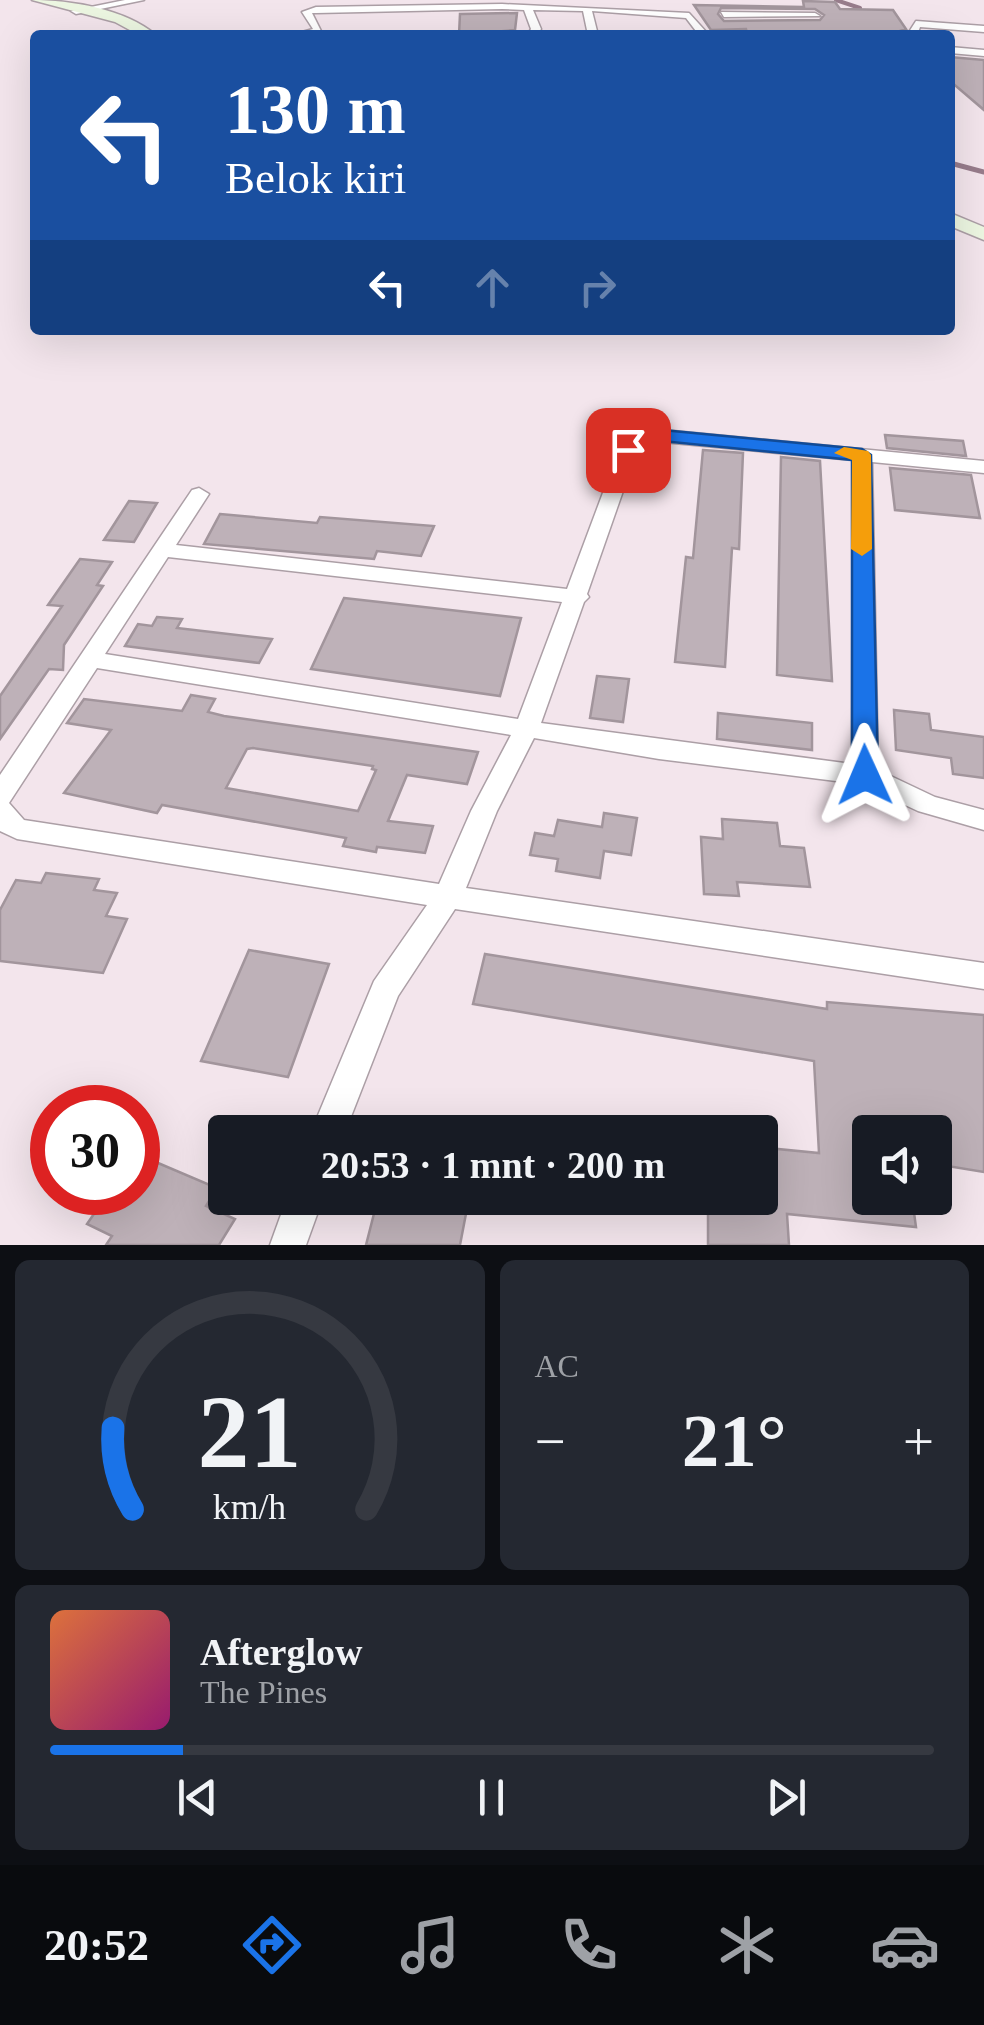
<!DOCTYPE html>
<html lang="id">
<meta charset="utf-8">
<style>
body{margin:0;font-family:"Times New Roman",serif;background:#242831;color:#f1f3f6;height:100vh;display:flex;flex-direction:column;font-size:38px;white-space:nowrap}
*{box-sizing:border-box;margin:0}
p{font-size:32px;color:#9ea1a6}
.icon{flex:none;width:55px;height:55px;fill:none;stroke:currentColor;stroke-width:2;stroke-linecap:round;stroke-linejoin:round}
.map{position:relative;height:1245px;overflow:hidden}
.panel{display:flex;flex-direction:column;gap:15px;padding:15px;background:#0d0f14;flex:1}
.panel>*{flex:none}
.top-card{position:absolute;left:30px;top:30px;width:925px;height:305px;border-radius:10px;box-shadow:0 10px 40px #0002;background:#1a4fa0;color:#fff;overflow:hidden}
.buttons{position:absolute;left:852px;top:1115px;display:grid;gap:20px}
.buttons a{display:grid;place-items:center;width:100px;height:100px;border-radius:10px;background:#171b24;box-shadow:0 10px 40px #0002;font-size:50px}
.speed{position:absolute;left:30px;top:1085px;display:flex;gap:20px;font-size:50px;font-weight:700;text-align:center}
.speed>*{display:grid;place-content:center;width:130px;height:130px;border-radius:50%;background:#171b24;box-shadow:0 10px 40px #0002;line-height:1}
.speed .limit{border:15px solid #d22;background:#fff;color:#111}
.pin{position:absolute;display:grid;place-items:center;width:85px;height:85px;color:#fff;margin:-42px;border-radius:20px;box-shadow:0 5px 15px #0006}
.me{position:absolute;width:110px;margin:-55px;rotate:359deg;stroke-linejoin:round;filter:drop-shadow(0 0 8px #0008)}
.turn{display:flex;align-items:center;gap:35px;height:210px;padding:0 30px;font-size:45px}
.turn .icon{width:130px;height:130px;stroke-width:2.5}
.turn b{display:block;font-size:70px;line-height:85px}
.lanes{display:flex;align-items:center;height:95px;padding:0 30px;background:#0003;justify-content:center;gap:50px;direction:ltr}
.lanes .off{opacity:.35}
.big{font-size:75px;font-weight:700;line-height:1.1}
.panel .widget{flex:1;display:flex;flex-direction:column;justify-content:center;gap:15px;min-width:0;padding:0 35px;border-radius:15px;background:#242831}
.panel .dial{align-items:center;gap:0}
.dial svg{height:260px;overflow:visible;fill:none;stroke:#363941;stroke-width:7;stroke-linecap:round;text-anchor:middle}
.dial text{fill:#f1f3f6;stroke:none}
.song{display:flex;align-items:center;gap:30px}
.cover{width:120px;height:120px;border-radius:15px;background:linear-gradient(135deg,hsl(20 70% 55%),hsl(320 70% 35%))}
.played{height:10px;border-radius:5px;background:linear-gradient(90deg,#1a73e8 15%,#363941 15%)}
.keys{display:flex;justify-content:space-around;direction:ltr}
.heat{display:flex;justify-content:space-between;align-items:center;font-size:55px;direction:ltr}
.panel .tiles{flex:1;display:grid;gap:15px;grid-template-columns:1fr 1fr}
.widget:last-child{grid-column:span 2}
.trip{position:absolute;left:208px;top:1115px;width:570px;height:100px;border-radius:10px;background:#171b24;box-shadow:0 10px 40px #0002;font-weight:700;line-height:100px;text-align:center}
.dock{display:flex;height:160px;justify-content:space-around;align-items:center;background:#090b0e;color:#9ea1a6}
.dock .icon{width:70px;height:70px}
.dock .selected{color:#1a73e8}
.dock b{font-size:45px;color:#f1f3f6}
.map>svg:first-child{display:block}
</style>
<div class="map">
<svg width="984" height="1245" viewBox="0 0 984 1245">
<rect width="100%" height="100%" fill="#f3e5ec"/>
<g fill="none" stroke-linecap="round" stroke-linejoin="round">
<polyline stroke="#977c8b" stroke-width="4" points="836,0 860,8 853,17"/>
<polyline stroke="#977c8b" stroke-width="5" points="950,163 984,172"/>
</g>
<g fill="#beb1b8" stroke="#a2959c" stroke-width="2.5" fill-rule="evenodd">
<path d="M803,1L835,2L840,9L893,10L906,29L888,35H771L747,33L746,29L711,30L694,5L804,7ZM721,8L815,9L824,15L820,20L724,21L718,14Z"/>
<polygon points="517,13 515,30 459,35 460,14"/>
<polygon points="950,57 984,60 984,110 950,81"/>
<polygon points="885,435 963,441 966,456 887,448"/>
<polygon points="703,450 743,453 739,549 732,548 725,667 675,662 686,557 693,558"/>
<polygon points="781,457 820,461 832,681 777,675"/>
<polygon points="890,468 971,475 980,518 895,510"/>
<polygon points="129,501 157,503 134,542 104,540"/>
<polygon points="220,514 317,523 320,517 434,526 421,556 377,551 374,559 204,544"/>
<polygon points="80,559 112,562 97,585 103,586 64,645 63,670 49,669 0,739 0,696 62,606 48,605"/>
<polygon points="344,598 521,618 500,696 311,669"/>
<polygon points="157,617 182,619 177,628 272,639 259,663 125,646 138,624 152,626"/>
<polygon points="597,676 629,679 623,722 590,718"/>
<path d="M191,695L215,699L208,712L224,716L478,752L467,784L407,775L388,821L433,826L425,853L377,847L376,852L343,846L346,838L162,805L157,813L64,793L111,730L67,723L84,699L182,711ZM253,748L373,766L372,769L376,770L358,811L226,788L247,749Z"/>
<polygon points="894,710 929,714 931,730 984,737 984,778 953,774 951,758 896,750"/>
<polygon points="718,713 812,723 812,750 717,739"/>
<polygon points="604,813 637,818 631,855 604,851 600,878 556,871 558,859 530,855 535,833 554,836 558,820 602,827"/>
<polygon points="722,819 777,823 780,846 804,848 810,887 737,882 739,896 704,894 701,837 723,839"/>
<polygon points="46,873 99,879 94,890 117,893 106,916 127,919 103,973 0,961 0,910 16,880 41,883"/>
<polygon points="249,950 329,964 288,1077 201,1061"/>
<polygon points="485,954 827,1009 827,1002 984,1015 984,1172 935,1164 935,1132 870,1132 870,1198 912,1198 916,1227 787,1214 789,1245 708,1245 708,1205 771,1211 767,1148 819,1153 814,1061 473,1004"/>
<polygon points="158,1163 217,1188 206,1206 235,1219 219,1245 106,1245 112,1236 87,1224 109,1192 138,1192 138,1175 148,1179"/>
<polygon points="378,1198 469,1198 460,1245 366,1245"/>
</g>
<g fill="none" stroke-linecap="round" stroke-linejoin="round">
<defs>
<g id="street">
<polygon points="125,0 144,0 76,14 71,11"/>
<polygon points="502,4 689,13 709,35 699,35 686,18 592,11 598,35 588,35 583,11 533,10 541,29 537,35 527,35 531,29 524,10 502,9 316,13 312,13 322,33 291,35 313,29 302,12 316,7"/>
<polygon points="721,12 815,13 820,16 724,17"/>
<polygon points="916,21 984,26 984,32 920,27 917,35 907,35"/>
<polygon points="950,47 984,50 984,56 950,53"/>
<path d="M652,429L984,461V473L872,462L878,770L935,797L984,810V830L918,811L860,784L659,759L534,738L497,811L466,888L984,963V989L455,909L398,996L345,1132H311L374,981L427,905L17,839L0,831V775L192,490L199,488L209,494L176,545L567,589L619,450L630,435ZM652,441L853,460L852,764L541,723L584,602L589,597L587,594L637,451L644,443ZM168,557L562,602L518,719L105,654ZM97,668L511,735L471,811L439,884L24,820L9,803Z"/>
<polygon points="287,1198 323,1198 306,1245 270,1245"/>
</g>
<g id="secondary">
<path d="M32,0C71,0 125,9 156,35H139L115,22Z"/>
<polygon points="950,213 984,227 984,240 950,226"/>
</g>
</defs>
<use href="#street" stroke="#ac9fa6" stroke-width="3"/>
<use href="#secondary" stroke="#ac9fa6" stroke-width="3"/>
<use href="#street" fill="#fff" fill-rule="evenodd"/>
<use href="#secondary" fill="#ecf6e1" fill-rule="evenodd"/>
</g>
<polygon fill="#1a73e8" stroke="#114b97" stroke-width="2.5" points="652,429 862,449 871,455 878,775 874,782 856,782 852,775 852,460 652,440 644,443 635,454 621,454 619,450 631,435"/>
<polygon fill="#f59e0b" points="844,447 868,451 871,455 872,549 862,556 851,549 852,460 834,453"/>
</svg>
<div class="buttons">
<a><svg class="icon" aria-label="sound" viewBox="0 0 24 24"><path d="M4 9h4l5-4v14l-5-4H4zM17 9q2 3 0 6"/></svg></a>
</div>
<div class="speed"><div class="limit">30</div></div>
<div class="pin" style="left:628px;top:450px;background:#d93025"><svg class="icon" aria-label="arrive" viewBox="0 0 24 24"><path d="M6 21V4h12l-3 4 3 4H6"/></svg></div>
<svg class="me" style="left:865px;top:775px" viewBox="-20 -20 40 40"><path d="M0-17L14 15 0 8-14 15z" fill="#1a73e8" stroke="#fff" stroke-width="4"/></svg>
<div class="trip">20:53 · 1 mnt · 200 m</div>
<div class="top-card">
<div class="turn"><svg class="icon" aria-label="left" viewBox="0 0 24 24"><path d="M17 20v-9H6M10 6l-5 5 5 5"/></svg><div><b>130 m</b>Belok kiri</div></div>
<div class="lanes"><svg class="icon" aria-label="left" viewBox="0 0 24 24"><path d="M17 20v-9H6M10 6l-5 5 5 5"/></svg><svg class="icon off" aria-label="ahead" viewBox="0 0 24 24"><path d="M12 20V5M6 11l6-6 6 6"/></svg><svg class="icon off" aria-label="right" viewBox="0 0 24 24"><path d="M7 20v-9h11M14 6l5 5-5 5"/></svg></div>
</div>
</div>
<section class="panel">
<div class="tiles">
<div class="widget dial"><svg viewBox="0 0 100 80">
<path d="M14 69A42 42 0 1 1 86 69"/>
<path d="M14 69A42 42 0 0 1 8 44" stroke="#1a73e8"/>
<text x="50" y="56" font-size="32" font-weight="700">21</text>
<text x="50" y="72" font-size="11">km/h</text>
</svg></div>
<div class="widget"><p>AC</p>
<div class="heat"><a>−</a><b class="big">21°</b><a>+</a></div>
</div>
<div class="widget">
<div class="song"><i class="cover"></i><div><b>Afterglow</b><p>The Pines</p></div></div>
<div class="played"></div>
<div class="keys"><svg class="icon" aria-label="previous" viewBox="0 0 24 24"><path d="M18 5L8 12l10 7zM5 5v14"/></svg><svg class="icon" aria-label="pause" viewBox="0 0 24 24"><path d="M8 5v14M16 5v14"/></svg><svg class="icon" aria-label="next" viewBox="0 0 24 24"><path d="M6 5l10 7-10 7zM19 5v14"/></svg></div>
</div>
</div>
</section>
<nav class="dock">
<b>20:52</b>
<svg class="icon selected" aria-label="directions" viewBox="0 0 24 24"><path d="M12 3l9 9-9 9-9-9zM9 14v-3h6M13 9l2 2-2 2"/></svg>
<svg class="icon" aria-label="music" viewBox="0 0 24 24"><path d="M9 18V5l10-2v13"/><circle cx="6" cy="18" r="3"/><circle cx="16" cy="16" r="3"/></svg>
<svg class="icon" aria-label="phone" viewBox="0 0 24 24"><path d="M5 4h4l2 5-3 2q2 4 5 5l2-3 5 2v4C11 20 4 13 5 4z"/></svg>
<svg class="icon" aria-label="climate" viewBox="0 0 24 24"><path d="M12 3v18M4 7l16 10M4 17L20 7"/></svg>
<svg class="icon" aria-label="car" viewBox="0 0 24 24"><path d="M5 17H2v-5l4-1 3-4h7l3 4 3 1v5h-3M9 17h6M6 11h13"/><circle cx="7" cy="17" r="2"/><circle cx="17" cy="17" r="2"/></svg>
</nav>
